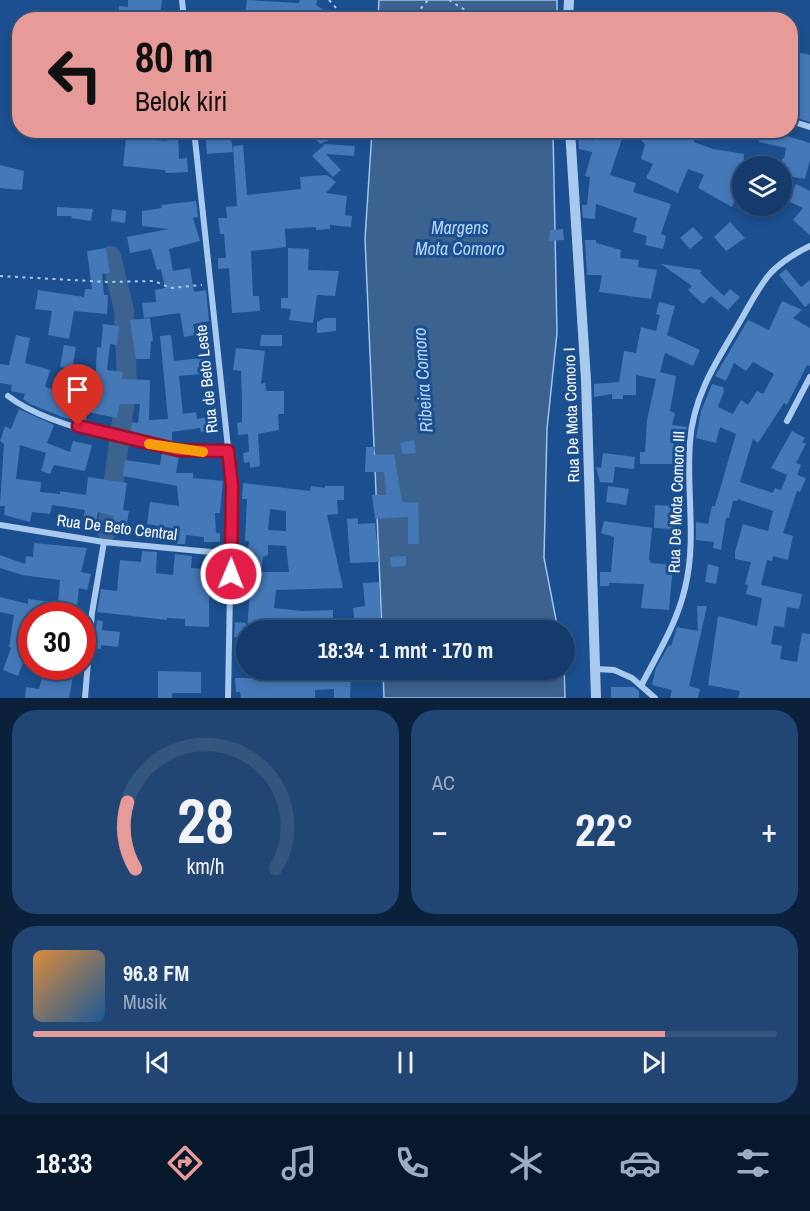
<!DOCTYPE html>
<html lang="id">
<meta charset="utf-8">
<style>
body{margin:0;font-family:"Archivo Narrow",sans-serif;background:#214673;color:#f1f3f6;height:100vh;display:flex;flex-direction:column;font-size:22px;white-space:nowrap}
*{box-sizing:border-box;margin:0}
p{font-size:20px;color:#9dadc1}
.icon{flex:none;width:33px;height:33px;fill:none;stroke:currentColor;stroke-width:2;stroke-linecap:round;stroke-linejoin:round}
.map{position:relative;height:698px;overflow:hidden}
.drawer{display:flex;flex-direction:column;gap:12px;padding:12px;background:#0b203b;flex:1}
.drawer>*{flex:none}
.banner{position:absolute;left:12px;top:12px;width:786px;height:126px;border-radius:24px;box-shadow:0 3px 9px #0003,0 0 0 2px #33557e;background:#e69b98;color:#111;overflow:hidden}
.fabs{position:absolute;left:732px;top:156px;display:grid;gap:12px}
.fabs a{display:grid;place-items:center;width:60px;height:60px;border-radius:50%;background:#143b6b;box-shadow:0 3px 9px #0003,0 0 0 2px #33557e;font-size:30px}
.speed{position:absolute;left:18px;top:602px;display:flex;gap:12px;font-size:30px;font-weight:700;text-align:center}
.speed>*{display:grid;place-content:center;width:78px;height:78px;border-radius:50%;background:#143b6b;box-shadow:0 3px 9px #0003,0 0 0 2px #33557e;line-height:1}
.speed .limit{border:9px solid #d22;background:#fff;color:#111}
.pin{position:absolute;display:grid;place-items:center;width:51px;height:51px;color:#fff;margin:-62px -26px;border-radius:50% 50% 50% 0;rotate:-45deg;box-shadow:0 0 6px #0007}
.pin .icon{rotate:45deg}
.me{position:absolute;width:66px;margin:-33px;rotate:1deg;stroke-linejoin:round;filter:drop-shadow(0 0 4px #0008)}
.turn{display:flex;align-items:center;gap:21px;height:126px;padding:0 24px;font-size:27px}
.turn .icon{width:78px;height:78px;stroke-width:2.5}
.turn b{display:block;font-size:42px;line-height:51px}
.big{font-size:45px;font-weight:800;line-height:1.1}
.drawer .tile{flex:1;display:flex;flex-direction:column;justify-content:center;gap:9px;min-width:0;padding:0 21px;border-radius:24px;background:#214673}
.drawer .dial{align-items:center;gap:0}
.dial svg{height:156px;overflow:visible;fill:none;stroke:#33557e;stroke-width:7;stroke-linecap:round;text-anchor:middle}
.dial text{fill:#f1f3f6;stroke:none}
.song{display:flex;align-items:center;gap:18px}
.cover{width:72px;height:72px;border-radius:9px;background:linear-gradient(135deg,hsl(30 70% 55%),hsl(210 70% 35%))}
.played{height:6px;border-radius:3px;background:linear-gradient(90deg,#e69b98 85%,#33557e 85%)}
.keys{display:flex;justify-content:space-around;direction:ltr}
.heat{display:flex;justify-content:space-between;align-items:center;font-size:33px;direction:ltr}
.drawer .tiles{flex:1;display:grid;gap:12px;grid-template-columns:1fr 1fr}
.tile:last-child{grid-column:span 2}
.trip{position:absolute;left:236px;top:620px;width:339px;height:60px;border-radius:30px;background:#143b6b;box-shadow:0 3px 9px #0003,0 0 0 2px #33557e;font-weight:800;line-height:60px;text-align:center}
.menu{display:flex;height:96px;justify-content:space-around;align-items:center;background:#08182b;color:#9dadc1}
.menu .icon{width:42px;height:42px}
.menu .on{color:#e69b98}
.menu b{font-size:27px;color:#f1f3f6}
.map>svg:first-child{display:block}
</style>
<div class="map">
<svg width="810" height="698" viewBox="0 0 810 698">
<rect width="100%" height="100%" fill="#1b4f8f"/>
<g fill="#3c6290" stroke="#9cc4f0" stroke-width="1.5">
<polygon points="379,0 557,0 557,19 378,19"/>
<polygon points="372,131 553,131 557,333 547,429 544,558 558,630 382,630 365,239"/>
<polygon points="564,662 565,698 384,698 383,669 564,669"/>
</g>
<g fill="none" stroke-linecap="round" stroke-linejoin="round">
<polyline stroke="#3c6290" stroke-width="20" points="107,531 127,384 124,310 111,256"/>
</g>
<g fill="#4478b7" fill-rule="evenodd">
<polygon points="128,0 162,0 160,14 135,12 135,19 118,17 119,6 128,7"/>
<polygon points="247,0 299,3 300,0 317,0 316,5 339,20 264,20 264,17 245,15"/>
<polygon points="792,51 810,55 810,122 790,116"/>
<polygon points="167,130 178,130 179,159 187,158 188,172 166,173 165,170 123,166 126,138 167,141"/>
<polygon points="205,130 230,130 233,152 207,154"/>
<polygon points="325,130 352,130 320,144 315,139"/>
<polygon points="598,130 624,133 610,175 636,183 633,192 671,204 661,234 666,236 663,249 645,245 647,236 633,232 637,218 596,204 595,219 583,218 582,205 587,205 590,177 585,176 592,152 579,149 578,133 593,141"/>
<polygon points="630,130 676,130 694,139 694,142 713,149 744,154 742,184 732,207 698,188 704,175 688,169 678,193 646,178 653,164 641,159 645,144"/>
<polygon points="771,131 810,143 810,160 805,179 782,175 782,158 784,159 786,148 759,142 761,133 770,135"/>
<polygon points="325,144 355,146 354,156 326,154 341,170 333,177 312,156"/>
<polygon points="243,145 247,195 301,189 300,177 327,175 336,182 326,193 347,196 345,215 352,216 351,227 330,225 330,229 316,230 316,227 285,229 286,247 251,251 253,296 259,296 260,311 232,313 229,268 218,269 218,258 226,258 224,234 220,234 218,218 227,218 226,207 237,206 233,146"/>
<polygon points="0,165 24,171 22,190 0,188"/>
<polygon points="796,184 810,191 810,235 793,220 803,208 788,201"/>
<polygon points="196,201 198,217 193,218 200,241 169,249 173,271 190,268 194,292 206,290 209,321 193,324 195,335 184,337 180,313 144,318 142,303 156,302 155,290 165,288 161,269 157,270 151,249 130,253 127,237 169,229 142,226 142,211 162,208 161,205"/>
<polygon points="57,207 93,209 91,221 71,218 72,216 57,216"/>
<polygon points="112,209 126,211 125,223 111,221"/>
<polygon points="730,222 745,238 726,251 714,237"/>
<polygon points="693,227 703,238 690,249 680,238"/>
<polygon points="563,229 564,240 549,241 550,230"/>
<polygon points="585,240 596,240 596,243 621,250 620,258 639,260 638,267 657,270 651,299 599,292 602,275 587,275"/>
<polygon points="106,248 110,273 102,274 104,295 108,295 107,314 74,311 69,339 48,335 52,311 35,309 38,290 84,297 85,289 92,289 87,251"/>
<polygon points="288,248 309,249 308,270 339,271 335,296 317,295 313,323 289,320 291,309 281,308 281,298 288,298"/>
<polygon points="661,264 702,270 700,273 724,296 730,289 740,297 728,310 711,296 703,304 688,290 692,286"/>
<polygon points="786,269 801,287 810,280 810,303 805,307 779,275"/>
<polygon points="782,301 802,310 793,318 810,328 810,366 807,365 787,405 784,403 758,443 753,439 740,482 773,493 775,488 781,490 787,475 771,468 792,431 805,438 802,442 806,444 796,463 801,465 797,475 806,478 800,492 797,491 783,533 793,536 788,560 773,556 772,561 767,560 761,585 802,594 799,609 787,607 784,627 774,626 771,644 782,646 780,659 797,662 802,633 810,634 810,698 738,698 740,691 708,685 718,616 757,626 762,598 746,594 748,585 745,584 751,562 735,559 735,552 743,524 768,531 773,511 738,499 737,501 733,501 729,518 726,518 721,550 713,548 714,542 696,540 696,522 708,524 712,506 715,506 736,434 720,427 716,443 696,438 701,411 712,384 723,387 724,391 718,407 733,414 741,400 748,405 757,391 763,394 774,374 753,362 746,371 734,363 726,381 715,376 748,320 769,330"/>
<polygon points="659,302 675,306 667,335 700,350 693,366 665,353 660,372 676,376 670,411 675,413 672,425 687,427 685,436 678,435 677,443 674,442 674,464 640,464 640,452 645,452 647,420 656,379 636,375 636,395 623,395 623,399 612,399 612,394 594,397 594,384 619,382 624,351 636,353 641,327 656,331 660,315 656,314"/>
<polygon points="150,318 153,341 151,341 150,359 136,359 130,320"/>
<polygon points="325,318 336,318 336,331 317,333 317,322"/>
<polygon points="103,324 119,326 117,345 110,344 107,370 123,372 122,379 150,380 149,420 168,419 160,336 171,335 174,361 210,357 212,373 179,376 183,414 196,412 197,419 215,416 217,429 201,432 200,428 172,432 172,443 156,440 156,437 130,434 132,422 138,423 140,404 120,404 117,418 87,412 86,421 65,418 30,404 23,399 25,394 11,391 12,385 0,383 0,364 9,365 16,335 30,338 25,363 50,370 45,387 77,395 78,389 95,391 97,347 101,348"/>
<polygon points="261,335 282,335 282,346 260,346"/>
<polygon points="64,345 76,347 72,369 60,367"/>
<polygon points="236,348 265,351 261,384 265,383 266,391 284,391 284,414 278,414 279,430 258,434 260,466 250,468 250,462 244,463 243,453 249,452 248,434 238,435 237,423 242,422 242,402 241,371 233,370"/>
<polygon points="19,409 54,425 47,443 70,452 73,441 92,445 85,471 54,465 50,474 41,471 46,453 20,445 16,479 41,482 40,492 60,494 60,491 86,495 88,477 127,483 123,510 129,511 126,529 112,527 114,516 98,512 95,527 82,524 85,510 52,505 50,514 32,512 30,522 4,515 5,506 0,506 0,503 4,444 0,441 5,426 11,429"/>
<polygon points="414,440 416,453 403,454 400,443"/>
<polygon points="366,447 375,447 374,455 394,454 402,502 418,503 419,544 408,544 408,517 375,519 372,495 386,495 384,472 365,472"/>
<polygon points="162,452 179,456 176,473 193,473 193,478 223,481 220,513 215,513 216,533 220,533 220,542 204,542 204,537 186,535 185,544 177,544 177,529 147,524 150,502 179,506 177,486 123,476 125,460 160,465"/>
<polygon points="603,453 635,457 634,469 615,467 613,483 600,482 596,467 601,468"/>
<path d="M243,483L310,491L311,486L325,488V486H344V500H337L338,514L327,515L343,588L276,590L274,608L303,611L333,610V623H322V630H306V625L289,623L288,630H247L251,579L236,578V560L247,561L249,541H245L247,499H242ZM270,509L286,511V531L268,530ZM268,545L286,546L289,572H261L263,557L268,555Z"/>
<polygon points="608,486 629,489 626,505 606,502"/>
<polygon points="655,505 675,506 673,529 654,528"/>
<polygon points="358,518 358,524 375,523 379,562 350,563 347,519"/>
<polygon points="604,521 652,528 649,559 651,563 673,565 669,610 641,608 644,584 609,583 609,586 600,586 600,572 611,572 614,537 601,533"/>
<polygon points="34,543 87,548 81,572 91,574 87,590 79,588 76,615 42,612 42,615 32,615 32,652 27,652 18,676 3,670 11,648 9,647 14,615 0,612 0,597 28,604 28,599 58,603 60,580 22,575 0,568 0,555 25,564 26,556 33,557"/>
<polygon points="142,551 157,552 156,573 173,575 175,554 192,556 191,568 205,569 204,591 209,592 209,627 185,626 185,619 167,618 167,620 97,612 101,589 117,591 120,560 141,562"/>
<polygon points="406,556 406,566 391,567 390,557"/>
<polygon points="708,564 719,567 716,584 705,582"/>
<polygon points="379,582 381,630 373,630 372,626 366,627 366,624 355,625 353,608 365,606 363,583"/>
<polygon points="697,606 707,606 689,686 700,689 698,698 670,698 672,690 652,685 656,668 669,645 671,646 677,627 698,631"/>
<polygon points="97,620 103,621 102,630 120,632 118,647 101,645 101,649 94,648"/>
<polygon points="235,622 246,623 246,638 234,637"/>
<polygon points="48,666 75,666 69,698 25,698 26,687 39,689 42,677 46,678"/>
<polygon points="254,669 285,669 284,677 289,679 351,677 350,698 334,698 334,689 315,690 315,698 241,698 240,692 236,692 235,678 253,678"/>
<polygon points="158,671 201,672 201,693 172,693 172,698 158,698"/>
<polygon points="611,687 634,687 639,691 639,698 611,698"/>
</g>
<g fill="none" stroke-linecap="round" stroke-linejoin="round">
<g stroke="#a9c9ee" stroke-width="2" stroke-dasharray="3 4.5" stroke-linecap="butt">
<polyline points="329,0 347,20"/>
<polyline points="449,0 481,20"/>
<polyline points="411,20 428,0"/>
<polyline points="0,276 108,282 154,281 171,288 202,285"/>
</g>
<g stroke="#a9c9ee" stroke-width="6">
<polyline points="182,0 184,20"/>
<polyline points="790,121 810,127"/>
<polyline points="194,130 232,485 228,698"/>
<path d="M8,396C52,430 172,454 228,451"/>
<polyline points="787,421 810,377"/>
<polyline points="0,525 104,542 232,554"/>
<polyline points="596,669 614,670 632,678 655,698"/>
<path d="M642,684C658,653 677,623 685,588C697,540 686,490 690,442C693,397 716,362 738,325C762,284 765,268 810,246"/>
<polyline points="85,698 92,613 104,542"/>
</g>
<g stroke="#a9c9ee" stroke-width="10">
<polyline points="568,20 569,0"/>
<polyline points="570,130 586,380 596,698"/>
</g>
</g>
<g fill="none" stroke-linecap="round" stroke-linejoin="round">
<defs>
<polyline id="route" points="78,426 178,450 228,451 232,485 231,574"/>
</defs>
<use href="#route" stroke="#92132f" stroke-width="15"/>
<use href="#route" stroke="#e11d48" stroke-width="10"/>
<polyline stroke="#f59e0b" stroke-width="10" points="149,444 203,452"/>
</g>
<g text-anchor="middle" stroke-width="6" stroke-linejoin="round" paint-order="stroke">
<g font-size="16" fill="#fff" stroke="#1b4f8f">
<text transform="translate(206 379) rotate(-96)" y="6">Rua de Beto Leste</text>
<text transform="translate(571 415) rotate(-92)" y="6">Rua De Mota Comoro I</text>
<text transform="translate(676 502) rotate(-88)" y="6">Rua De Mota Comoro III</text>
<text transform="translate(117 527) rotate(7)" y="6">Rua De Beto Central</text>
</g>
<g font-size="18" font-style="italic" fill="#b5d3f5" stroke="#1b4f8f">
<text x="460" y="234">Margens<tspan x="460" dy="21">Mota Comoro</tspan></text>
<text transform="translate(423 380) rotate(-94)" y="6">Ribeira Comoro</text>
</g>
</g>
</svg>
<div class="fabs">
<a><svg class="icon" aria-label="layers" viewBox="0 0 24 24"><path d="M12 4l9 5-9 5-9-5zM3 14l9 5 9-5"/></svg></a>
</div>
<div class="speed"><div class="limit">30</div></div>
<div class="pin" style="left:78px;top:426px;background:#d93025"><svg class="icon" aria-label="arrive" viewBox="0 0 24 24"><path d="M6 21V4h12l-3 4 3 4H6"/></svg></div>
<svg class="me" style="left:231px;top:574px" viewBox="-20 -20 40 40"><circle r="17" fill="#e11d48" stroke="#fff" stroke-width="3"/><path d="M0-11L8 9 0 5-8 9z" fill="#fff"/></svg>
<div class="trip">18:34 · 1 mnt · 170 m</div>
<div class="banner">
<div class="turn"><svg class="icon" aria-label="left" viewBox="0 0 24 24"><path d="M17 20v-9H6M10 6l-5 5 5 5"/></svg><div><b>80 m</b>Belok kiri</div></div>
</div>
</div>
<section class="drawer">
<div class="tiles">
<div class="tile dial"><svg viewBox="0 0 100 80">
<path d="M14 69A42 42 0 1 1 86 69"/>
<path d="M14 69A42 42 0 0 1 10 35" stroke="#e69b98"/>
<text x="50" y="56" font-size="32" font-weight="700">28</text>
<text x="50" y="72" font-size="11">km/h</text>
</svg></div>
<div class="tile"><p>AC</p>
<div class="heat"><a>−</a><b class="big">22°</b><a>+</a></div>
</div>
<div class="tile">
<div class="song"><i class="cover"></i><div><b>96.8 FM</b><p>Musik</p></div></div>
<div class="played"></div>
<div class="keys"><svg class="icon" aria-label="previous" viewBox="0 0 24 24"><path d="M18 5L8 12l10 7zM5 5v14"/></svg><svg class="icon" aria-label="pause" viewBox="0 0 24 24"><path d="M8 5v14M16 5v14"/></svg><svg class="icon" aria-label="next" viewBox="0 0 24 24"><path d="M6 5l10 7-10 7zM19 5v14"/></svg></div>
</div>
</div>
</section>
<nav class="menu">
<b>18:33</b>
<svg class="icon on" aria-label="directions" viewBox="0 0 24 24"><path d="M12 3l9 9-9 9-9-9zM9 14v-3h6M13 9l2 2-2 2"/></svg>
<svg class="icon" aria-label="music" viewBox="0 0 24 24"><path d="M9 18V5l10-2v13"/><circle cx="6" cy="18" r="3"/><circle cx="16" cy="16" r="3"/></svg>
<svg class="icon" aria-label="phone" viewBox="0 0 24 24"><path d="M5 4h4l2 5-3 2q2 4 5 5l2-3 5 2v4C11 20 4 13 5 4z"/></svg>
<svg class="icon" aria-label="climate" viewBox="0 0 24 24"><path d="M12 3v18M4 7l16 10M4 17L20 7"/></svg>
<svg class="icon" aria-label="car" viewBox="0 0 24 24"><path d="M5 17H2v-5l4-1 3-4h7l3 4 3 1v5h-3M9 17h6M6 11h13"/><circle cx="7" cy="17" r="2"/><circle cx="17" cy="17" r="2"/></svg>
<svg class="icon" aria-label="filters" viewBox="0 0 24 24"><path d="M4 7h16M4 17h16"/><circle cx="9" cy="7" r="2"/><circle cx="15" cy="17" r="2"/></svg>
</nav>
